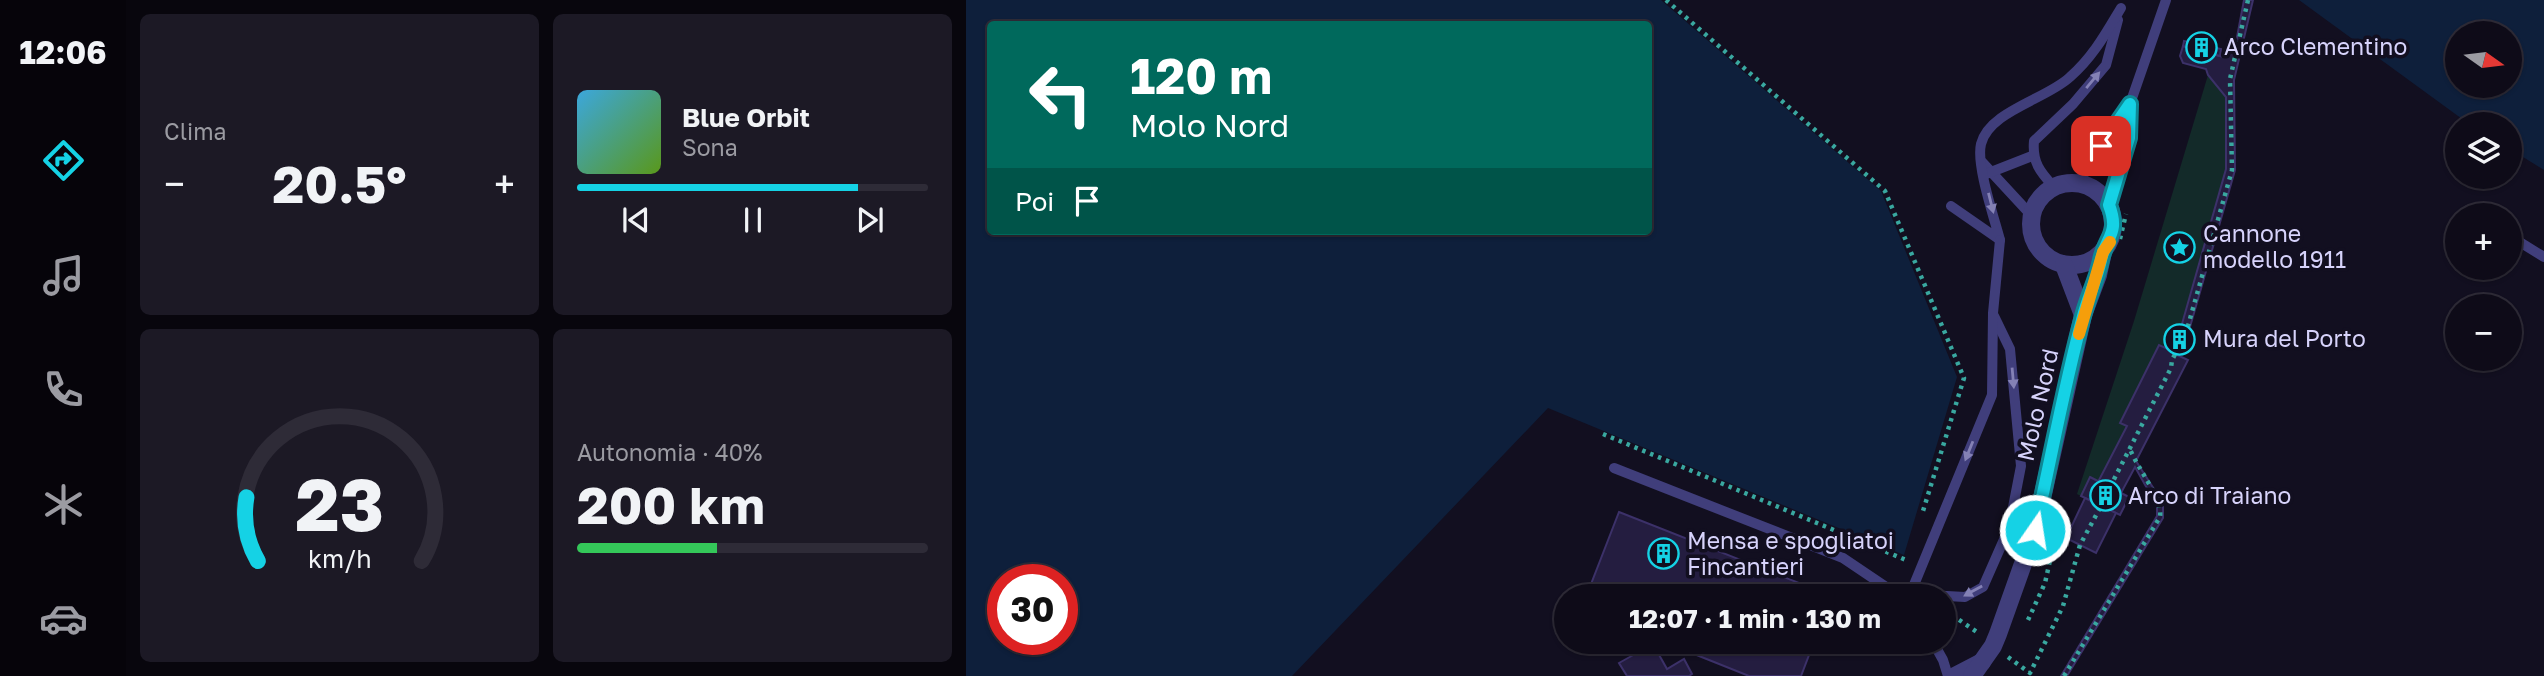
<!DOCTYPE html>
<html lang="it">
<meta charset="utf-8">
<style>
body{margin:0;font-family:"Golos Text",sans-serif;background:#1c1925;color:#f1f3f6;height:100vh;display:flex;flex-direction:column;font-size:26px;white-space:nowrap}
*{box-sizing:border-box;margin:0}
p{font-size:23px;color:#9b9ba2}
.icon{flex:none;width:38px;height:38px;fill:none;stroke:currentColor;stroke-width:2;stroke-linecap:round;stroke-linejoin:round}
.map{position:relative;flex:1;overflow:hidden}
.sheet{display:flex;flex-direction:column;gap:14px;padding:14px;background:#08060d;width:840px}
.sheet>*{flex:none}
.banner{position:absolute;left:21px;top:21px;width:665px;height:214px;border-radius:7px;box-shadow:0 2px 5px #0004,0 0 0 2px #2e2b37;background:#00695c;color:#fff;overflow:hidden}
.needle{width:46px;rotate:104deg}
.tools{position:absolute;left:1479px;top:21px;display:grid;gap:14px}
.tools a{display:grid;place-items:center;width:77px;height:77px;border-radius:50%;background:#0e0b18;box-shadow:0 2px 5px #0004,0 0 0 2px #2e2b37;font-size:35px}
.speed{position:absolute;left:21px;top:564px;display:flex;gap:14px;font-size:35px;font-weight:700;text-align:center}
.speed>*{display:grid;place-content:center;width:91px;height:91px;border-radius:50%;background:#0e0b18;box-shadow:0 2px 5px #0004,0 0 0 2px #2e2b37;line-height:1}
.speed .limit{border:10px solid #d22;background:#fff;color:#111}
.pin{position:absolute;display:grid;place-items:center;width:60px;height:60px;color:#fff;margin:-30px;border-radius:14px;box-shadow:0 4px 10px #0006}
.me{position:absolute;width:77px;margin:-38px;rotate:13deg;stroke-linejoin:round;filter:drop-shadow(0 0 5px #0008)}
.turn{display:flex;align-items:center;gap:24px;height:147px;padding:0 28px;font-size:32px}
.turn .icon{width:91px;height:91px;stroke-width:2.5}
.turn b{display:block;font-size:49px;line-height:60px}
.then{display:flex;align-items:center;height:66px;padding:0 28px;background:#0003;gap:14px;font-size:26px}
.big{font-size:52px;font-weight:700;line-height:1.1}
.sheet .widget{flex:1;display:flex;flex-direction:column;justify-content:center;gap:10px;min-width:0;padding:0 24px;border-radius:10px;background:#1c1925}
.sheet .dial{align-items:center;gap:0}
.dial svg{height:182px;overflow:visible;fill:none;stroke:#2e2b37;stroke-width:7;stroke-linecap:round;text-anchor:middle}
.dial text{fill:#f1f3f6;stroke:none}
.song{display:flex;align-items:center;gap:21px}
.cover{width:84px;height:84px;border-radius:10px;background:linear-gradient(135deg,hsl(200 70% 55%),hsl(90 70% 35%))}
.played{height:7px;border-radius:4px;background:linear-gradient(90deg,#15d2e5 80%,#2e2b37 80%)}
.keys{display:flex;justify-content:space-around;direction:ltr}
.heat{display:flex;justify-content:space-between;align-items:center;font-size:38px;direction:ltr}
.charge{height:10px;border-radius:5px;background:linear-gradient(90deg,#34c759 40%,#2e2b37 0)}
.sheet .tiles{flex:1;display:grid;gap:14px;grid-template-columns:repeat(2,1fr)}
.trip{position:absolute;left:588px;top:584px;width:402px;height:70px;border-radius:35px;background:#0e0b18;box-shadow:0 2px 5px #0004,0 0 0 2px #2e2b37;font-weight:700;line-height:70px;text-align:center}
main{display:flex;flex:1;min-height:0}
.tab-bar{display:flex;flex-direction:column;width:126px;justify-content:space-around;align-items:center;background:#06040a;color:#9b9ba2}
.tab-bar .icon{width:49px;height:49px}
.tab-bar .current{color:#15d2e5}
.tab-bar b{font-size:32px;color:#f1f3f6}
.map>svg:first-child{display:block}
</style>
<main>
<nav class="tab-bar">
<b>12:06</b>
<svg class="icon current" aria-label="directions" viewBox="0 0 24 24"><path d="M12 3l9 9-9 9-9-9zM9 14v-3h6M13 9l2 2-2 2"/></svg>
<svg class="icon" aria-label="music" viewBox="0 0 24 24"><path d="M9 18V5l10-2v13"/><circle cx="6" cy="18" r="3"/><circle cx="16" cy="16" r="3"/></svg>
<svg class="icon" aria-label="phone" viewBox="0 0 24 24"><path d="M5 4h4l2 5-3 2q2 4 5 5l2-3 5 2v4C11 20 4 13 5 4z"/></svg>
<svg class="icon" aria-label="climate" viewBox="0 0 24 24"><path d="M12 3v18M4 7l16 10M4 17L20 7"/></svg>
<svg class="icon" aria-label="car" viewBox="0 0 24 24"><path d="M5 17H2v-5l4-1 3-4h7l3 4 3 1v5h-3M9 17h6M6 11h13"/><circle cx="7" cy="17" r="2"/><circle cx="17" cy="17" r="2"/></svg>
</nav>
<section class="sheet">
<div class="tiles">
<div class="widget"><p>Clima</p>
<div class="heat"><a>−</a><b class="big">20.5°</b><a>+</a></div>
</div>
<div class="widget">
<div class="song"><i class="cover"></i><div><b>Blue Orbit</b><p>Sona</p></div></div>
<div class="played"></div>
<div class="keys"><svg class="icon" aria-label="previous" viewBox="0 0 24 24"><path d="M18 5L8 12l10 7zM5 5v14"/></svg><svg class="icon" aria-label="pause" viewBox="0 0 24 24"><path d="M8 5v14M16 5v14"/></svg><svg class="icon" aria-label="next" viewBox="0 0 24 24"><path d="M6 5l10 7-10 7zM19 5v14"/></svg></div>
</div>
<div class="widget dial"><svg viewBox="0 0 100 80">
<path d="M14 69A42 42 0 1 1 86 69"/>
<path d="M14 69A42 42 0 0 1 9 41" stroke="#15d2e5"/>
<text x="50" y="56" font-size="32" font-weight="700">23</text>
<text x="50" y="72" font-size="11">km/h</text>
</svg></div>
<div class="widget"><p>Autonomia · 40%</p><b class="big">200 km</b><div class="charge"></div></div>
</div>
</section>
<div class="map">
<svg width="1578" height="676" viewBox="0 0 1578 676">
<rect width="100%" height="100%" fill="#120f20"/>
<polygon fill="#132a29" points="1242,75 1260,97 1260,169 1214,331 1204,350 1193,345 1154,422 1161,426 1132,482 1124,477 1115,496 1111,494 1168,321"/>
<g fill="#0e1f3b" fill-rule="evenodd">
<path d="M0,0H695L915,191L991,377L938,555L582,408L326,676H0ZM24,24H682V231H24ZM37,579H96V639H37Z"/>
<path d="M1333,0H1578V170L1544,149V124H1503ZM1491,33H1544V86H1491Z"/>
</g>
<g fill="#241d40" stroke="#3c3169" stroke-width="2">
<polygon points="1278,0 1287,0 1268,80 1269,170 1222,334 1211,355 1222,360 1170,461 1197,503 1197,518 1101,676 1095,676 1191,516 1191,506 1169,467 1155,493 1132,482 1161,426 1154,423 1193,345 1204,350 1214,331 1260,169 1260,97 1242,75 1240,69 1217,63 1214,56 1217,46 1257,57 1268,53"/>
<polygon points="1230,37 1247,42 1250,48 1255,49 1254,56 1217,46 1218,41 1222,42"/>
<polygon points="1124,477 1163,497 1154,515 1115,496"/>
<polygon points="1119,498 1150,513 1130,553 1100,538"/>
<polygon points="653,512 866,596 866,597 620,597"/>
<polygon points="698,642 848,642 835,676 783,676"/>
<polygon points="687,644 701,669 718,659 726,674 723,676 661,676 653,663"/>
</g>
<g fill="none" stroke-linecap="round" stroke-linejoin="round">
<g stroke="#39a8a0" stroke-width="4.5" stroke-dasharray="3.5 5" stroke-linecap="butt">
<polyline points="700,0 919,191 998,378 957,511"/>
<polyline points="1154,239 1160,214"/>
<polyline points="637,434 940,560"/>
<polyline points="1144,487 1205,368 1206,360 1220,333 1266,170 1264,79 1282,0"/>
<polyline points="986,615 1011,632"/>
<polyline points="1062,620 1079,583 1085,556"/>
<polyline points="1042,657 1064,673 1097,606 1114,545 1135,506"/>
<path d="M1098,676L1194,517C1197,499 1171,468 1164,449"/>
</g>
<g stroke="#403e7b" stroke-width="10">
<polyline points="1016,162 1066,216"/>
<polyline points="1020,174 1066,156"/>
<polyline points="1112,183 1164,104"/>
<path d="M1088,187C1074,172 1066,162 1068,141L1107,104L1140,65L1152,20"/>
<polyline points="1143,205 1163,137 1164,104 1200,0"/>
<path d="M985,206L1034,240C1028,217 1010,165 1015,144C1023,111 1081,99 1104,77C1127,57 1140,33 1155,8"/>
<polyline points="1502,210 1510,215"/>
<polyline points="1544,236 1578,257"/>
<polyline points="648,468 877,558 923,589 928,597"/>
<polyline points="944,594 999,597 1017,587 1043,528 1055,466 1044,349 1028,316"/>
<polyline points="943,597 1026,395 1027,313 1034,240"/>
<polyline points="967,642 977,660 982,676"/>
</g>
<g stroke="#403e7b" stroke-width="18">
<circle cx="1106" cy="224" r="41"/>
<polyline points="1098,265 1117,315"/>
<polyline points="989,676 1016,662"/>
<polyline points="1006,676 1027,646 1032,634 1069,530 1117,315 1132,275 1137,252"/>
</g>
</g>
<defs><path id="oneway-solid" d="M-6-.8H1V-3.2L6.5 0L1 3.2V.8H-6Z" transform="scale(1.75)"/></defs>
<g fill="#8481b5">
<use href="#oneway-solid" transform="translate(1127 80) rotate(-50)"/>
<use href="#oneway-solid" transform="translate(1025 203) rotate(76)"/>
<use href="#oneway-solid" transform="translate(1047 378) rotate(85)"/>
<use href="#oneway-solid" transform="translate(1003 451) rotate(112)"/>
<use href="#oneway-solid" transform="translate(1007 591) rotate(151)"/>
</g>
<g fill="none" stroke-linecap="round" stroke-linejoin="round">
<defs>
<path id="route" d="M1069,530C1085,459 1098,386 1117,316C1122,297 1131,279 1135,260C1140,236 1154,234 1143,205L1163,138L1164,104L1135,146"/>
</defs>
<use href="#route" stroke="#0e8895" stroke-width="18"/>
<use href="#route" stroke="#15d2e5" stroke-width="12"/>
<polyline stroke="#f59e0b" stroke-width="12" points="1113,334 1137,252 1144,242"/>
</g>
<defs>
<symbol id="building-ring" viewBox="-11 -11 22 22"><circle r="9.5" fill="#120f20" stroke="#15d2e5" stroke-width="1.5"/><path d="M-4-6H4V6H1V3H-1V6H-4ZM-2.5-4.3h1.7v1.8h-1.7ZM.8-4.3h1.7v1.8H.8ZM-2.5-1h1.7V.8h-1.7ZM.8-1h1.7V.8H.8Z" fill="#15d2e5"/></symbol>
<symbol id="sight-ring" viewBox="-11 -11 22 22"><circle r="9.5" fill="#120f20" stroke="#15d2e5" stroke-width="1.5"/><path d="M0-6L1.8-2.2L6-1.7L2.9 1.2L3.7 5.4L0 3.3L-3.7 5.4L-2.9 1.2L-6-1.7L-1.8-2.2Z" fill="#15d2e5"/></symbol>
</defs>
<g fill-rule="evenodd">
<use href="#building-ring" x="1218" y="30" width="35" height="35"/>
<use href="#sight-ring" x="1196" y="230" width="35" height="35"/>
<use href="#building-ring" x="1196" y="322" width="35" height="35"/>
<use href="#building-ring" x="1122" y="478" width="35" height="35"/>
<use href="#building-ring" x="680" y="536" width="35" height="35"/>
</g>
<g text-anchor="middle" stroke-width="7" stroke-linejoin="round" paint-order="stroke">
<g font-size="23" fill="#d7d3fb" stroke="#120f20" text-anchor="start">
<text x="1258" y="55">Arco Clementino</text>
<text x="1237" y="242">Cannone<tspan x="1237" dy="26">modello 1911</tspan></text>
<text x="1237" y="347">Mura del Porto</text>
<text x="1162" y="504">Arco di Traiano</text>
<text x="721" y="549">Mensa e spogliatoi<tspan x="721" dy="26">Fincantieri</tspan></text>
</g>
<g font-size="23" fill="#d7d3fb" stroke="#120f20">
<text transform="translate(1072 405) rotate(-77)" y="8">Molo Nord</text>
</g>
</g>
</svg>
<div class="tools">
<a><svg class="needle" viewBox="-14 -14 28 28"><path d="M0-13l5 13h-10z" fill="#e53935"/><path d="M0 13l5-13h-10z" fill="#9b9ba2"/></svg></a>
<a><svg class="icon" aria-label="layers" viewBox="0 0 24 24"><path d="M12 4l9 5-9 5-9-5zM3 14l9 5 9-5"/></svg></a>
<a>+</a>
<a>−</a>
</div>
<div class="speed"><div class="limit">30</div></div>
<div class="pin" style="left:1135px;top:146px;background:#d93025"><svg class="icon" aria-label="arrive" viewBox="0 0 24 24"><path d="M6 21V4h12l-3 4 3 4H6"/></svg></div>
<svg class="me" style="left:1069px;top:530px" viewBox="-20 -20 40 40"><circle r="17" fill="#15d2e5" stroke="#fff" stroke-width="3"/><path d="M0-11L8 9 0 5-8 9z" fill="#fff"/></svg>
<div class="trip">12:07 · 1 min · 130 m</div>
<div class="banner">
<div class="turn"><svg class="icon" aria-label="left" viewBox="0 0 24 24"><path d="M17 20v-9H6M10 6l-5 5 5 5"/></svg><div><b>120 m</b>Molo Nord</div></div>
<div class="then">Poi<svg class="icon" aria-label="arrive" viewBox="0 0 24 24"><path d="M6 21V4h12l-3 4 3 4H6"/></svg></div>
</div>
</div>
</main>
